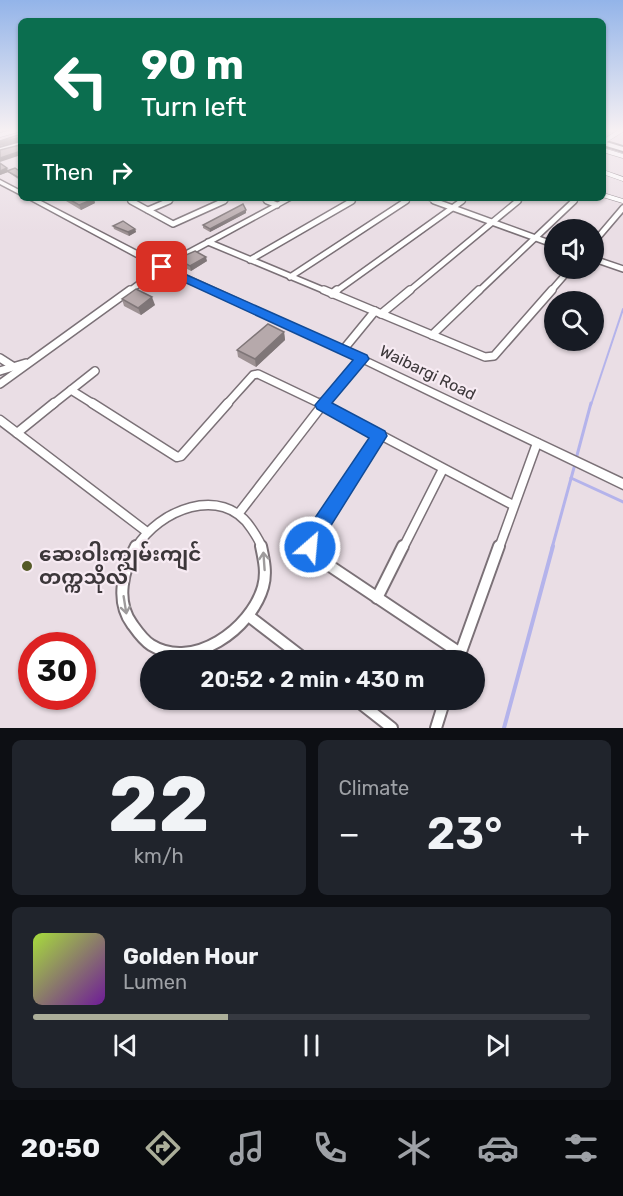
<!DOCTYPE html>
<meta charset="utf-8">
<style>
body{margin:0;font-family:Rubik,"Noto Sans Myanmar",sans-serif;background:#20242c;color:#f1f3f6;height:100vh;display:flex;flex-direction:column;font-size:22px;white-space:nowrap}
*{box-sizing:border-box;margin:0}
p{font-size:20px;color:#9ea1a6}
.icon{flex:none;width:33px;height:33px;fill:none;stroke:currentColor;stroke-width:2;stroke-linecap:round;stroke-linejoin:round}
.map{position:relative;height:728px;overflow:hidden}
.drawer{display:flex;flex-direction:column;gap:12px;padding:12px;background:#0d0f14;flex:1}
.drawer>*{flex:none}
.guide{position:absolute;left:18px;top:18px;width:588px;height:183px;border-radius:9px;box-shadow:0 2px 4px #0004;background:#0b6e4f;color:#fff;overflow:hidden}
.fabs{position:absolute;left:544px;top:219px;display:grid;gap:12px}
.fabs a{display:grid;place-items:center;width:60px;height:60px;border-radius:50%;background:#171b24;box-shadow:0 2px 4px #0004;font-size:30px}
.speed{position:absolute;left:18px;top:632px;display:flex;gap:12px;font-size:30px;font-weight:700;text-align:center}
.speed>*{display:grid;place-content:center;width:78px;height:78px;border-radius:50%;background:#171b24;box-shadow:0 2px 4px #0004;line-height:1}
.speed .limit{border:9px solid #d22;background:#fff;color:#111}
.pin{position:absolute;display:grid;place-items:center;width:51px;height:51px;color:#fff;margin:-26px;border-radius:12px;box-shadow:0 3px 9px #0006}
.me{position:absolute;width:66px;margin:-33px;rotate:27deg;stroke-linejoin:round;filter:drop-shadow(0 0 4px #0008)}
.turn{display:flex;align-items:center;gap:21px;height:126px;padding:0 24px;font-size:27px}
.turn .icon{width:78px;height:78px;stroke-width:2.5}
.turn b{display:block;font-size:42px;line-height:51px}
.then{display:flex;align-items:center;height:57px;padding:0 24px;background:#0003;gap:12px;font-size:22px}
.big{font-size:45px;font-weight:600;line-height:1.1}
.drawer .tile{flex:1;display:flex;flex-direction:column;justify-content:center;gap:9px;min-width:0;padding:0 21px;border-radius:9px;background:#20242c}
.drawer .dial{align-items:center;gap:0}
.dial b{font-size:78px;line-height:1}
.song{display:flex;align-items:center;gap:18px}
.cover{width:72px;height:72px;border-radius:9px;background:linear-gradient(135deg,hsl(80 70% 55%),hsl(280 70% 35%))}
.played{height:6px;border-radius:3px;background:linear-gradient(90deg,#abae99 35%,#363941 35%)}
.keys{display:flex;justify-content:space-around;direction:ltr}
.heat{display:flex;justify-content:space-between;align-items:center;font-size:33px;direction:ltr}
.drawer .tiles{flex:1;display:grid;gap:12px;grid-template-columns:1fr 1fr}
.tile:last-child{grid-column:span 2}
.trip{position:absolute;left:140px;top:650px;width:345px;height:60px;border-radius:30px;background:#171b24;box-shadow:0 2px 4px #0004;font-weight:600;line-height:60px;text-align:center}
.dock{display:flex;height:96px;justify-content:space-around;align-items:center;background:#090b0e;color:#9ea1a6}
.dock .icon{width:42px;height:42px}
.dock .on{color:#abae99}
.dock b{font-size:27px;color:#f1f3f6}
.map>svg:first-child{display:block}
</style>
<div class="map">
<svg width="623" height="728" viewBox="0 0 623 728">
<rect width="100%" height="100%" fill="#eadee5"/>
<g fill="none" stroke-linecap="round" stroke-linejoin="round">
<polyline stroke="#b4b3eb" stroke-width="2" points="591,405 623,309"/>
<g stroke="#b4b3eb" stroke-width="3">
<polyline points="576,459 591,403"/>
<polyline points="571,478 623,502"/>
<polyline points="552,548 575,464"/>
</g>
<polyline stroke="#b4b3eb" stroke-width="4" points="504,728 553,546"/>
<defs>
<g id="minor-far4">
<polyline points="0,135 18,130"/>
<polyline points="603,142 622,130"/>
<polyline points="603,150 623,156"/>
<polyline points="603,172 623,179"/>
<polyline points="603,195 623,201"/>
<polyline points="127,198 134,202"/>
<polyline points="261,198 270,202"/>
<polyline points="427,198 438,202"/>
<polyline points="166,202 175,198"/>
<polyline points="221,202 230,198"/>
<polyline points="349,202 356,198"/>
<polyline points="404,202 410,198"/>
<polyline points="460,202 466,198"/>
<polyline points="516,202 521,198"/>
<polyline points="573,202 577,198"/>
</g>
<g id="minor-far3">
<polyline points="131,201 173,224 224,201"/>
<polyline points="267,201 277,205"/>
<polyline points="434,201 555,245"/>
<polyline points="148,210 169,201"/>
<polyline points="208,242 328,292"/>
<polyline points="594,242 623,208"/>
<polyline points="594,259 623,269"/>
<polyline points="250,260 352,201"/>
<polyline points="290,277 406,201"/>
<polyline points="128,292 162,267"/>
<polyline points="335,292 462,201"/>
<polyline points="408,292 518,201"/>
<polyline points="478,292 574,201"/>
<polyline points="550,292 571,268"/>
</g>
<g id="minor-far2">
<polyline points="324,290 485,357 494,356 552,290"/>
<polyline points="332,294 337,290"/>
<polyline points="381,314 410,290"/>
<polyline points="432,335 479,290"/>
<polyline points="343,350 375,311"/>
<polyline points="0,358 14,367"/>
<polyline points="0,371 26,363"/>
<polyline points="0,384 130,290"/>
<polyline points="71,390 95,405"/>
<polyline points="52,405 95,371"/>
<polyline points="226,405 253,375 258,374 323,405"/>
<polyline points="323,405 362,359"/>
</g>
<g id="minor-far1">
<polyline points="92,403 177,457 181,456 228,403"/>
<polyline points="320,403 513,505"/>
<polyline points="0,420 147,532"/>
<polyline points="17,433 54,403"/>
<polyline points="239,513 324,403"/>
<path d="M136,548C158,510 222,484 251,528C255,534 260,541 262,548"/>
<polyline points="311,548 311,540 380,436"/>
<polyline points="403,548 443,469"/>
<polyline points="499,548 537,443"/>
</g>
<g id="minor">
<path d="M136,546C123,570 115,601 132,624C137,631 143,640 151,645C193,671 251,629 263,587C267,573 264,560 261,546"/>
<polyline points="310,546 315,556 460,653"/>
<polyline points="377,598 403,546"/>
<polyline points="250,617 306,660"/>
<polyline points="458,660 499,546"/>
<polyline points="355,699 392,728"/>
<polyline points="436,728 445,699"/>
</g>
<g id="tertiary">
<polygon points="0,180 21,191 21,195 0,184"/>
<polygon points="27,198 35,198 162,264 286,198 294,198 168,267 365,357 623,479 623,489 359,361 159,269"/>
</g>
<polygon id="secondary" points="603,141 623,147 623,151 603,145"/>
<polygon id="primary" points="21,142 21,146 0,152 0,148"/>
</defs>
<use href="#minor-far4" stroke="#7b7177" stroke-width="5"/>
<use href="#minor-far3" stroke="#7b7177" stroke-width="8"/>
<use href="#minor-far2" stroke="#7b7177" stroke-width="10"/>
<use href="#minor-far1" stroke="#7b7177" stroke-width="11"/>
<use href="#minor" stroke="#7b7177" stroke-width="14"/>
<use href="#tertiary" stroke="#7b7177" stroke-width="3"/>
<use href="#secondary" stroke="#7b7177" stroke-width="4"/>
<use href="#primary" stroke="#7b7177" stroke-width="4"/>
<use href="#minor-far4" stroke="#fff" stroke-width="4"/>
<use href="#minor-far3" stroke="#fff" stroke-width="5"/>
<use href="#minor-far2" stroke="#fff" stroke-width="7"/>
<use href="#minor-far1" stroke="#fff" stroke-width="8"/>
<use href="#minor" stroke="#fff" stroke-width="10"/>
<use href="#tertiary" fill="#fff" fill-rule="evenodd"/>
<use href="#secondary" fill="#fff" fill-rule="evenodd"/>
<use href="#primary" fill="#fff" fill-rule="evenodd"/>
</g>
<g fill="#9d9193">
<polygon points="0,163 8,170 21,172 21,181 8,172 0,175"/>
<polygon points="65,198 93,198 95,203 81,210 66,201"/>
<polygon points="246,210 246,213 210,232 203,228 203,225"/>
<polygon points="113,226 135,229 136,232 129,236 114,229"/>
<polygon points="152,250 175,250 176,254 165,260 153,254"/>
<polygon points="177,259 207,261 191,271 178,264"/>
<polygon points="122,299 155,305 141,315 124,306"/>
<polygon points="284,332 285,340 256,367 238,357 237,350"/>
</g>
<g fill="#7f7678">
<polygon points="21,137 21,141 0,146 0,142"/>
<polygon points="21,151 21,155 0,162 0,158"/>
<polygon points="7,168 8,172 0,175 0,171"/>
<polygon points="94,199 95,203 81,210 79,205"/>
<polygon points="246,210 246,213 210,232 210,229"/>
<polygon points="135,229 136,232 129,236 128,232"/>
<polygon points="175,250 176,254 165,260 164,256"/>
<polygon points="206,257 207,261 191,271 190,266"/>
<polygon points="152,297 155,305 141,315 138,308"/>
<polygon points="284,332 285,340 256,367 255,359"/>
</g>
<g fill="#b6a9ab" stroke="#7f7678" stroke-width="1.5">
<polygon points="21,134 21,151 0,158 0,150 20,145 21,137 0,142 0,141"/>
<polygon points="0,163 7,168 0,171"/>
<polygon points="15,168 21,172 21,179 7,171"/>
<polygon points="67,198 93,198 94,199 79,205"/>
<polygon points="243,204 246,210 210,229 203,225"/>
<polygon points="123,221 135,229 128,232 113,226"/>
<polygon points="161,245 175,250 164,256 152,250"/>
<polygon points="195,251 206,257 190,266 177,259"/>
<polygon points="136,289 152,297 138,308 122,299"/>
<polygon points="268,324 284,332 255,359 237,350"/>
</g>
<defs><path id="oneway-shaft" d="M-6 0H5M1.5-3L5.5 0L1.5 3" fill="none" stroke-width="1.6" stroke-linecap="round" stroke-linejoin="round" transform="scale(1.5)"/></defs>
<g stroke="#9e9b9c">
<use href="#oneway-shaft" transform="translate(264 561) rotate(-94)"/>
<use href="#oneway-shaft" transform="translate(125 605) rotate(81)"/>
</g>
<linearGradient id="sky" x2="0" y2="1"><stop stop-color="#93b4e9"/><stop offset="0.56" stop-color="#f6f0f3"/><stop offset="1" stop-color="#f6f0f3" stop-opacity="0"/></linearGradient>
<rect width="623" height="232" fill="url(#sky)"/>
<polygon fill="#1a73e8" stroke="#114b97" stroke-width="1.5" points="162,264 367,355 369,359 332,403 385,431 387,436 320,543 316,554 310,556 303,554 301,547 304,534 369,438 317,409 315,405 353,360 158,270 158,265"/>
<circle fill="#555a27" stroke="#f7ebf3" stroke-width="2" cx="27" cy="566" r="6"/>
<g text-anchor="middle" stroke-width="4.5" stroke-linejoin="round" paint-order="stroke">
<g font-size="16" fill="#3c373a" stroke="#f7ebf3">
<text transform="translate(428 372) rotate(26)" y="6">Waibargi Road</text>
</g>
<g font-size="20" font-weight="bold" fill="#3c373a" stroke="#f7ebf3" text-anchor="start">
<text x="39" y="561">ဆေးဝါးကျွမ်းကျင်<tspan x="39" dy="23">တက္ကသိုလ်</tspan></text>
</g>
</g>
</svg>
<div class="fabs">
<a><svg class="icon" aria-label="sound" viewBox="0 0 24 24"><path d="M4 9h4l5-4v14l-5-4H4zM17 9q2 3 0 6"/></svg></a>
<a><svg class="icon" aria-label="search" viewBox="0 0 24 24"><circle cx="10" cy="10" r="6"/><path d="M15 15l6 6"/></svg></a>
</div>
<div class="speed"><div class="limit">30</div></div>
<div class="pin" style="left:162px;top:267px;background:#d93025"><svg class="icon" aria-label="arrive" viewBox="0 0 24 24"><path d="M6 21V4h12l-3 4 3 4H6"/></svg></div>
<svg class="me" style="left:310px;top:547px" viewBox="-20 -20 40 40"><circle r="17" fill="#1a73e8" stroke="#fff" stroke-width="3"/><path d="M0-11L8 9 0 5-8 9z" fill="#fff"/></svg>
<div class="trip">20:52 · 2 min · 430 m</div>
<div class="guide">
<div class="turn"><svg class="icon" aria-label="left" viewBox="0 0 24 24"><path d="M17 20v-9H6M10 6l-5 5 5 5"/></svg><div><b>90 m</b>Turn left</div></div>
<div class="then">Then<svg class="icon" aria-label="right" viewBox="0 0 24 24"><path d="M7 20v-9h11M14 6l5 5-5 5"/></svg></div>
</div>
</div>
<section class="drawer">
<div class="tiles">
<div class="tile dial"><b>22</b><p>km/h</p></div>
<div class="tile"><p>Climate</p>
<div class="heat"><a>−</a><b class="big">23°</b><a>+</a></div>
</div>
<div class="tile">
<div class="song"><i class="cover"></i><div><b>Golden Hour</b><p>Lumen</p></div></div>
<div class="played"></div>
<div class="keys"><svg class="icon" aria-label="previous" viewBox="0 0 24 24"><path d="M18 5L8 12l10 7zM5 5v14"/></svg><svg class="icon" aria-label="pause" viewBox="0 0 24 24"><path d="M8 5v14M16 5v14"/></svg><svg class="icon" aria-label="next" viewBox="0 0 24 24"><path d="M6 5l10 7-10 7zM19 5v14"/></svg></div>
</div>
</div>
</section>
<nav class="dock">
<b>20:50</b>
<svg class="icon on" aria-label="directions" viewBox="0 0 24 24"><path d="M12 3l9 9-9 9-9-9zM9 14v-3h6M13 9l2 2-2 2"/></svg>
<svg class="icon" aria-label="music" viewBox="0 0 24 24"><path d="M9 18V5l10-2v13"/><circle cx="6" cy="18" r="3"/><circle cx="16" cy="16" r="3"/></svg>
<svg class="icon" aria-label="phone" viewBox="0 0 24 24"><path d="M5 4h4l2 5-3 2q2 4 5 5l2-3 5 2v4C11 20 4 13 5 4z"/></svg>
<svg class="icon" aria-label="climate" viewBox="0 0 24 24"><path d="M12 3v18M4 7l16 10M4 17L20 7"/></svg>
<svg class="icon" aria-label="car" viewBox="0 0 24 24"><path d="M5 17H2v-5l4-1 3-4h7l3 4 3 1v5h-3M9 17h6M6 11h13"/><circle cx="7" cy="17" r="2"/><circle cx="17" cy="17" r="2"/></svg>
<svg class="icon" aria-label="filters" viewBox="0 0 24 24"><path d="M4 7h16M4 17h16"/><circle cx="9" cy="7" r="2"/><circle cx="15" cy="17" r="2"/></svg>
</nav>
